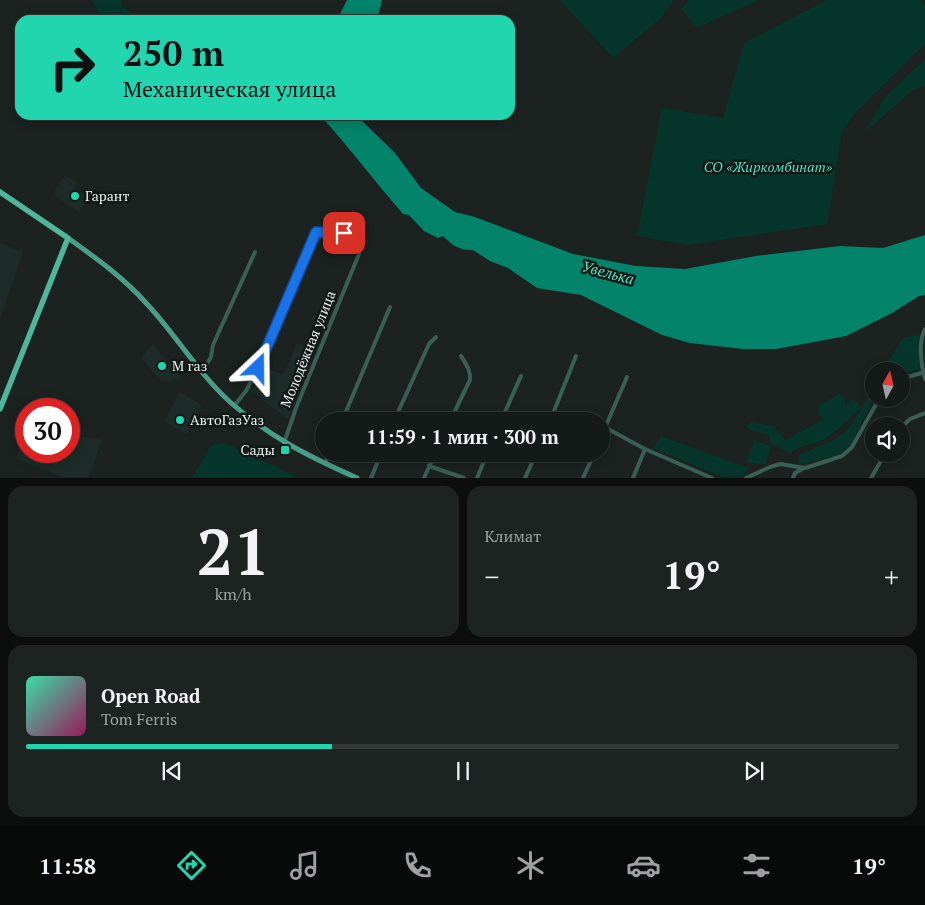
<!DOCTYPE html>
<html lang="ru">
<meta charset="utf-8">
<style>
body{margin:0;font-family:"PT Serif",serif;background:#1d2321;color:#f1f3f6;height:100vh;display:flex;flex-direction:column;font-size:19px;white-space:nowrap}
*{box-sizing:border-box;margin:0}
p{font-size:16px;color:#9da1a2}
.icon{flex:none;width:28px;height:28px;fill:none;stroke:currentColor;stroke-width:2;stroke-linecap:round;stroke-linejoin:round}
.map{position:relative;height:478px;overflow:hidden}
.sheet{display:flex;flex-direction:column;gap:8px;padding:8px;background:#0b0e0d;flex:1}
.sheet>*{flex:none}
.top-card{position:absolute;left:15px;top:15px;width:500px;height:105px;border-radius:15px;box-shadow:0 2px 12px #0003,0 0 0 1px #333837;background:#21d5af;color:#111;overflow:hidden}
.needle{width:32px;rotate:8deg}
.controls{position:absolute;left:865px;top:362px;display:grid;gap:10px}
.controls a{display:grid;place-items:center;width:45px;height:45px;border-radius:50%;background:#141a18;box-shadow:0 2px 12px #0003,0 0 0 1px #333837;font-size:25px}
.speed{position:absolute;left:15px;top:398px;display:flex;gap:10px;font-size:25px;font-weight:700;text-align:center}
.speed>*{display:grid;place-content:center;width:65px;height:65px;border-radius:50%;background:#141a18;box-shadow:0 2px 12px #0003,0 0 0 1px #333837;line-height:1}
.speed .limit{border:8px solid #d22;background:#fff;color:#111}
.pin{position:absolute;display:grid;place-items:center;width:42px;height:42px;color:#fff;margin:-21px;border-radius:10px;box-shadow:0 2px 8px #0006}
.me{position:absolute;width:55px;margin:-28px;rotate:23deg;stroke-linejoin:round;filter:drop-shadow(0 0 4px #0008)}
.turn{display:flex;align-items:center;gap:18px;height:105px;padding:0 25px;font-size:22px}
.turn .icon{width:65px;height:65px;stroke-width:2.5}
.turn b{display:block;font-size:35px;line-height:42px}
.big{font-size:38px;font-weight:700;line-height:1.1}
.sheet .card{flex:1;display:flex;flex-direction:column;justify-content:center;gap:8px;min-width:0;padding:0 18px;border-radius:15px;background:#1d2321}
.sheet .dial{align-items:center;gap:0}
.dial b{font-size:65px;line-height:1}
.song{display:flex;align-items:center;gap:15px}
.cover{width:60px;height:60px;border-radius:8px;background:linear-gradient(135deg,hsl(160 70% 55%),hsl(330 70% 35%))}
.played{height:5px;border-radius:2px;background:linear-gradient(90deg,#21d5af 35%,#333837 35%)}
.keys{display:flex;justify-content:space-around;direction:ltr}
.heat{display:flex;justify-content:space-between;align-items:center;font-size:28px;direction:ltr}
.sheet .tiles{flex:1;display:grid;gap:8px;grid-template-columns:1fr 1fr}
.card:last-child{grid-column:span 2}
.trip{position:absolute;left:315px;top:412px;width:295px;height:50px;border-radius:25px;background:#141a18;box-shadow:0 2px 12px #0003,0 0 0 1px #333837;font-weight:700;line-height:50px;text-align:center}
.tab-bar{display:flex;height:80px;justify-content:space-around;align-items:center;background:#080a0a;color:#9da1a2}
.tab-bar .icon{width:35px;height:35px}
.tab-bar .active{color:#21d5af}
.tab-bar b{font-size:22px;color:#f1f3f6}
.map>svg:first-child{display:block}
</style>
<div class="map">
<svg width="925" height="478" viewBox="0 0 925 478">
<rect width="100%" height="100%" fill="#1b2220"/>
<g fill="#1d2c28">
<polygon points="65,175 76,182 74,188 87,196 80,213 55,196 55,190"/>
<polygon points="0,243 23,252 0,319"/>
<polygon points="297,343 316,351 288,419 252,392 263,367 283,375"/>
<polygon points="153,344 181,379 162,382 141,358"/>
<polygon points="180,392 202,405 186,434 164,421"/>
<polygon points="26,432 26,451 69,451 69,436 103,439 88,477 64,477 16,459"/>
</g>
<g fill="#06362b">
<polygon points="92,0 121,0 122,6 139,20 103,20"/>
<polygon points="560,0 674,0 660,19 613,58"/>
<polygon points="689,0 759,0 696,28 682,9"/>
<polygon points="827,0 921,0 925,6 925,44 855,113 842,132 827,224 688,245 637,236 662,108 723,118 744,43"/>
<polygon points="925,59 925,85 912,91 865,132 886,96"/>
<polygon points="919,335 920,369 901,374 901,371 888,371 884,367 904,337"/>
<polygon points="874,388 874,399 851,443 842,452 833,456 803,464 798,463 799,455 836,439 850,427"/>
<path d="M839,394L845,398V406L853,399L861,407C849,419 838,431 824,439C814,445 799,445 790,453L771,444L769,435L752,431L746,426L751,422L774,426L785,440L824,419L818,414L820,405Z"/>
<polygon points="661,436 748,468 744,476 722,477 653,448"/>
<polygon points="754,440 771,447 765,465 746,462"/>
<polygon points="224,443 298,477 193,477 211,445"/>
</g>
<g fill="#02836a">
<polygon points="347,0 382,0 377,20 337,20"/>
<path d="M320,115H356L395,153L421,188L455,212L475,217L573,254L636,266L685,269L756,256L840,246L883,248L925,235V295L919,296L892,313L846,336L776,349H743L690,343L662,335L581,295L537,288L508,268L490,261L473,250C460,251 452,245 443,236L438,238L424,231L409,215L403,214C375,182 349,147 320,115Z"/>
</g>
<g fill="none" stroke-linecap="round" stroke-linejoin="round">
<g stroke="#3a5f54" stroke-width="4">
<path d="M925,329C918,342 921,365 925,379"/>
<polyline points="202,372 211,357 213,345 255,252"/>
<polyline points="901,379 925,372"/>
<polyline points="234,406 246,391 258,368 316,232 358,234"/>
<polyline points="342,421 390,307"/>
<polyline points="394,421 429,344 436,337"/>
<path d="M450,421L470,380C471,371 466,364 461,356"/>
<polyline points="501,421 521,376"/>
<polyline points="550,421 576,356"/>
<polyline points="606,428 645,449 712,478"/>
<polyline points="901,428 910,419 925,413"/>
<polyline points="601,437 627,377"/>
<polyline points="284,443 296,408 359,254 361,244 360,235"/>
<polyline points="325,463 329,454"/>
<polyline points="429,466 464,478"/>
<polyline points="371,478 381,454"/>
<polyline points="424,478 435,454"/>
<polyline points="477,478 487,454"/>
<polyline points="525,478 536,454"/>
<polyline points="583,478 594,454"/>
<polyline points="633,478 645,449"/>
<polyline points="746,478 770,467 780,464 805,468 842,456 852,447 879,399"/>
<polyline points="793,478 795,473 804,468"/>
<polyline points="871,478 885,454"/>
</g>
<path stroke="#4a9d87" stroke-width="5" d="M68,238C96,258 124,278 147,304C176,335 198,373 230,402C271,438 308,456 357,478"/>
<polyline stroke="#50b69b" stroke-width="5.5" points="0,192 68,238 0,409"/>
</g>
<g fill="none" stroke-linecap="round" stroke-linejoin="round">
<defs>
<polyline id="route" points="258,368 316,232 344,233"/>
</defs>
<use href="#route" stroke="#114b97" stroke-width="12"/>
<use href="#route" stroke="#1a73e8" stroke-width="9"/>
</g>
<g fill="#21d5af" stroke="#121917" stroke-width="2">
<circle cx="75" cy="196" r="5"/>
<circle cx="162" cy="366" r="5"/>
<circle cx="180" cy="420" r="5"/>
<rect x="280" y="445" width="10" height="10" rx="2.5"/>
</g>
<g text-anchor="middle" stroke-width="5" stroke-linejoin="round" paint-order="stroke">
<g font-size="14" font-style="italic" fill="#4edfbc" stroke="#121917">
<text x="768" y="172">СО «Жиркомбинат»</text>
</g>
<g font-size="14" fill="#ecf1ef" stroke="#121917" text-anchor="start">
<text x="85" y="201">Гарант</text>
<text x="172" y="371">М газ</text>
<text x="190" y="425">АвтоГазУаз</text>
<text x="275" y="455" text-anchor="end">Сады</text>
</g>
<g font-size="14" fill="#ecf1ef" stroke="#121917">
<text transform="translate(308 349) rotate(-68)" y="5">Молодёжная улица</text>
</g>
<g font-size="15" font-style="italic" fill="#54e4c0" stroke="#121917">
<text transform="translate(608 273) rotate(15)" y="5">Увелька</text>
</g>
</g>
</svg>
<div class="controls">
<a><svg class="needle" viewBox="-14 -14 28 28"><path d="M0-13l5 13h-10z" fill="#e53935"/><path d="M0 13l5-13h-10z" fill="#9da1a2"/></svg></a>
<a><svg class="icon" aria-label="sound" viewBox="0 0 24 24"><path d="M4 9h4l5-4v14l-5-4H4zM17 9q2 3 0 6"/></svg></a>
</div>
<div class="speed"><div class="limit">30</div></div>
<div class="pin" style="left:344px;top:233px;background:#d93025"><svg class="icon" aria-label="arrive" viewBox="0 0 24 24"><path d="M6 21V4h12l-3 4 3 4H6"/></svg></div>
<svg class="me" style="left:258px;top:368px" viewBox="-20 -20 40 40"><path d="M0-17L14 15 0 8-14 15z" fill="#1a73e8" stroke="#fff" stroke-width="4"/></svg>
<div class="trip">11:59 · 1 мин · 300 m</div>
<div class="top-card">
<div class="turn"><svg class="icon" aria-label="right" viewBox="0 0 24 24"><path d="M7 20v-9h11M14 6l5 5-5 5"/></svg><div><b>250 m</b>Механическая улица</div></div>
</div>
</div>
<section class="sheet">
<div class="tiles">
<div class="card dial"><b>21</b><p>km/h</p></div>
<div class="card"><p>Климат</p>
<div class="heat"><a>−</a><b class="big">19°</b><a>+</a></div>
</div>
<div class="card">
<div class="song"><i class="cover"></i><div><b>Open Road</b><p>Tom Ferris</p></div></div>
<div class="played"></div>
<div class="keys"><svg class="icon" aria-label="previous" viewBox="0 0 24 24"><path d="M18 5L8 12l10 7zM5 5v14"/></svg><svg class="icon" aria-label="pause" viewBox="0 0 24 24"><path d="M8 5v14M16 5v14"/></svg><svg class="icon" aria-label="next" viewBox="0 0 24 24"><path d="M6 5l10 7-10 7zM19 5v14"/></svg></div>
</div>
</div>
</section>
<nav class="tab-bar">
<b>11:58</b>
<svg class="icon active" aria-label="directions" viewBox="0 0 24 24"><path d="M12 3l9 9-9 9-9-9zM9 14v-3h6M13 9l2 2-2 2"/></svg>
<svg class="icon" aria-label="music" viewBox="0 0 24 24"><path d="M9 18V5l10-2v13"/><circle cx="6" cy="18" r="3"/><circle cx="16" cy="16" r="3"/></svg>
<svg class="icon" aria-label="phone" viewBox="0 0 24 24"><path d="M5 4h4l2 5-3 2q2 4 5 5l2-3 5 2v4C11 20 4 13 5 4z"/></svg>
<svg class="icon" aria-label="climate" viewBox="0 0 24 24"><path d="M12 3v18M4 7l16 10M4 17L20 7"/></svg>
<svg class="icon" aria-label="car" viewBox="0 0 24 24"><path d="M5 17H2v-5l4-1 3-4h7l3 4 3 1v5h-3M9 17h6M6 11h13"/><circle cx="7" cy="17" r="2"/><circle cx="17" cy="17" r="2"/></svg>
<svg class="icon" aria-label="filters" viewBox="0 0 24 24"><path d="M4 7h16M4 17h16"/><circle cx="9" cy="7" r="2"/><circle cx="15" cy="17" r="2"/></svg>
<b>19°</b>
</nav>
